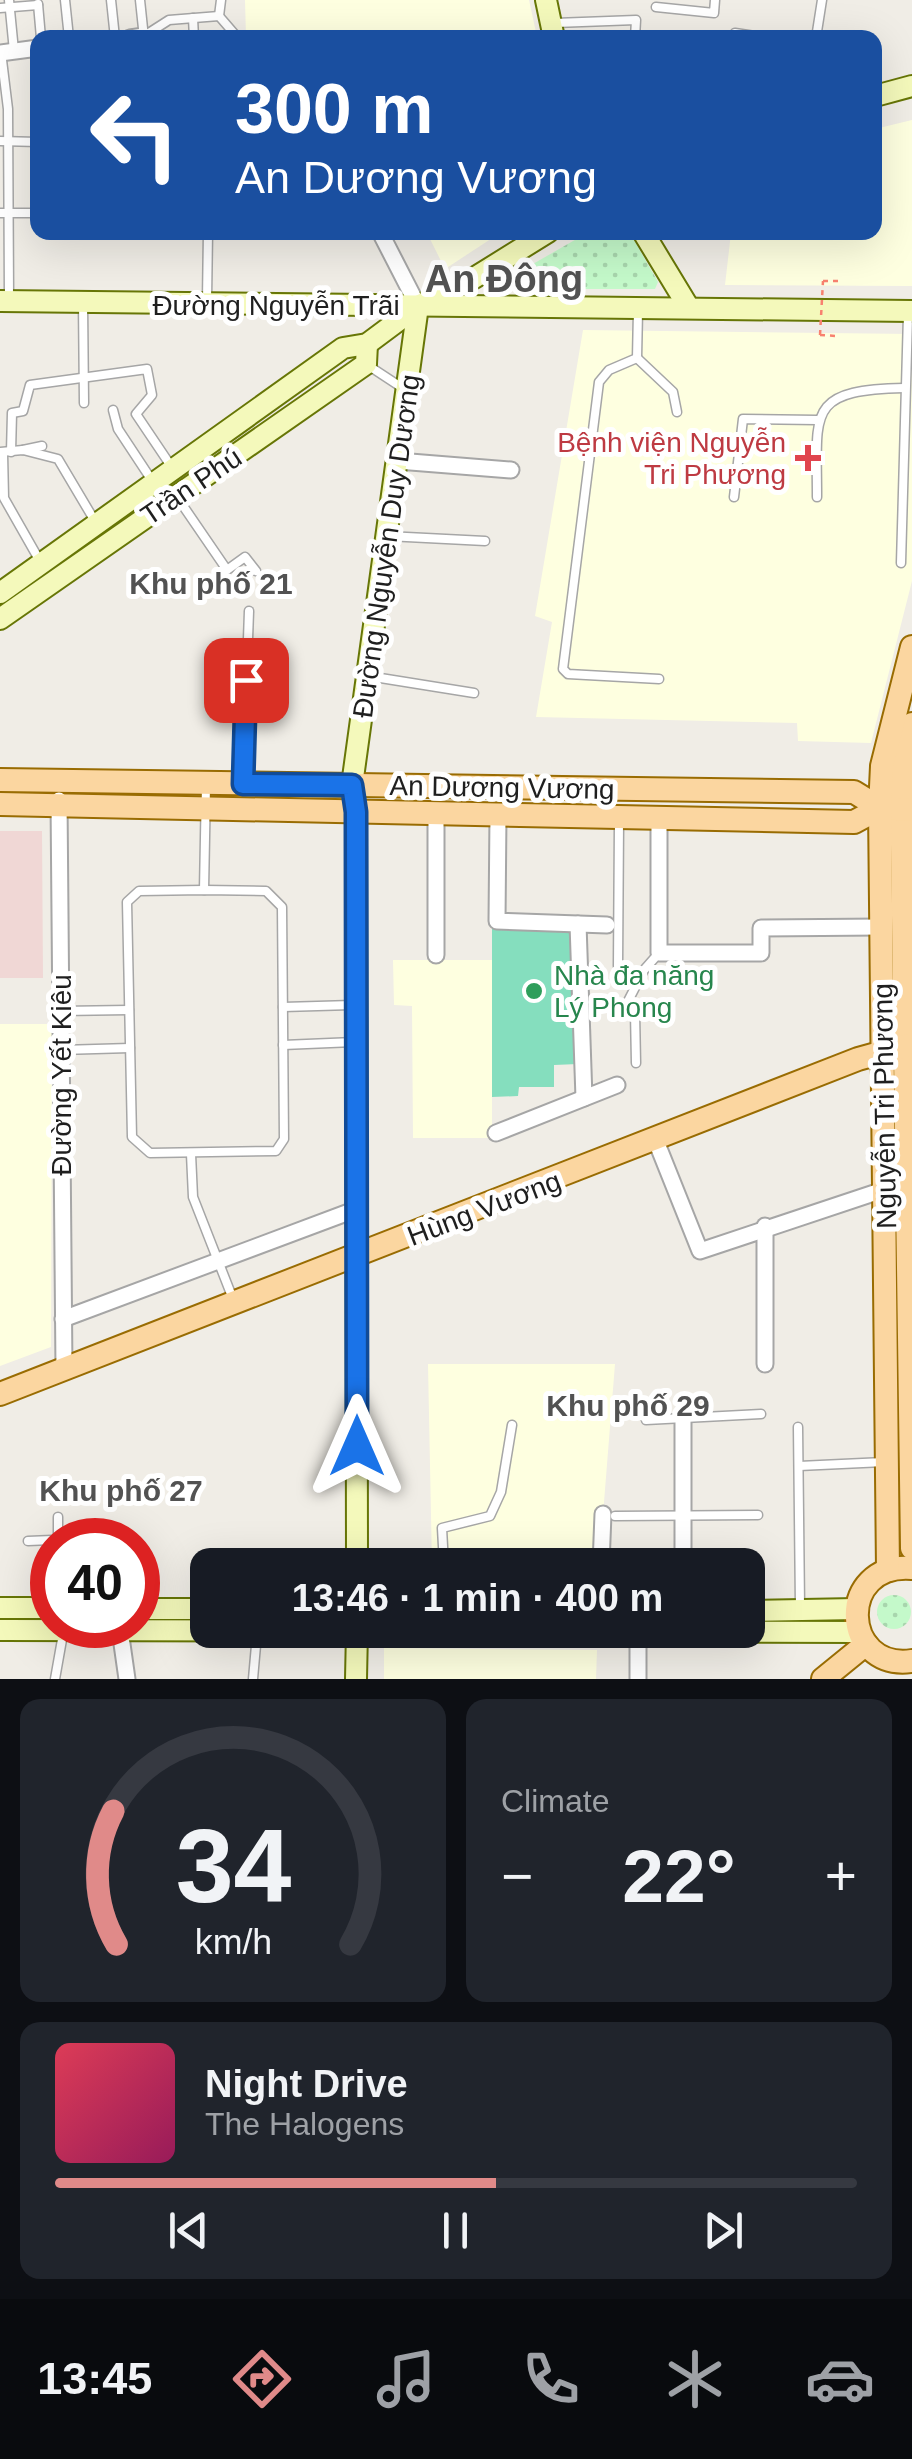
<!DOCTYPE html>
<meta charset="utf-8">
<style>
body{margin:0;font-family:Helvetica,sans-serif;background:#20242c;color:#f1f3f6;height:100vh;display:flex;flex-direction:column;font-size:38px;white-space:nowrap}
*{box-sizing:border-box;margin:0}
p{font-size:32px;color:#9ea1a6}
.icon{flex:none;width:55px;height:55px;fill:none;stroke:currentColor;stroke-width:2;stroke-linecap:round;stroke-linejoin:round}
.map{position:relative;height:1679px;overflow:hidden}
.side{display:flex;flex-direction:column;gap:20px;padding:20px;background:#0d0f14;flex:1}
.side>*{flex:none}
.top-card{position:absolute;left:30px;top:30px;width:852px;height:210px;border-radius:20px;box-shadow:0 10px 40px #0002;background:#1a4fa0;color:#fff;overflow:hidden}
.speed{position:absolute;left:30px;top:1518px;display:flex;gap:20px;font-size:50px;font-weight:700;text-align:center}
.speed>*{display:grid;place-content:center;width:130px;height:130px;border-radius:50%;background:#171b24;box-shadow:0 10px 40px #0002;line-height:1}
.speed .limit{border:15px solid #d22;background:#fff;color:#111}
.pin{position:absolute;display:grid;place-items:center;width:85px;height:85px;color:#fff;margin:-42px;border-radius:20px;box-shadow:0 5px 15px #0006}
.me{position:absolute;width:110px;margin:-55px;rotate:0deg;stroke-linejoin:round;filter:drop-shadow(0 0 8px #0008)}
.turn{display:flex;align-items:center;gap:35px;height:210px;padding:0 40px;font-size:45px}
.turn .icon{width:130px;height:130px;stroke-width:2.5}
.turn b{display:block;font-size:70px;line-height:85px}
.big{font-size:75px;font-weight:700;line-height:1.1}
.side .widget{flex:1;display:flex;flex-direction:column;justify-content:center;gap:15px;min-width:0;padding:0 35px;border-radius:20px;background:#20242c}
.side .dial{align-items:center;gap:0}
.dial svg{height:260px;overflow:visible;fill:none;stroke:#363941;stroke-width:7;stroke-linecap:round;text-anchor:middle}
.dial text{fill:#f1f3f6;stroke:none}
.song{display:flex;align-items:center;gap:30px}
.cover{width:120px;height:120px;border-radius:15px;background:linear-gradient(135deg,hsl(350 70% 55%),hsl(330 70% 35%))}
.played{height:10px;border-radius:5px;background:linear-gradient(90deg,#e08a89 55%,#363941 55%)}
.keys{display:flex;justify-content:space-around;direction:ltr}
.heat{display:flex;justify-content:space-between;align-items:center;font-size:55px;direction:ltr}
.side .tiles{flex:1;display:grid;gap:20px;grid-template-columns:1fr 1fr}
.widget:last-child{grid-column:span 2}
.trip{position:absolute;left:190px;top:1548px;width:575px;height:100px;border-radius:20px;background:#171b24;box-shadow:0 10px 40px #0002;font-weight:700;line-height:100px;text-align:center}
.tabs{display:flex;height:160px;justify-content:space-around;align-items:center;background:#090b0e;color:#9ea1a6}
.tabs .icon{width:70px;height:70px}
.tabs .current{color:#e08a89}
.tabs b{font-size:45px;color:#f1f3f6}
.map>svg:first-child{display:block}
</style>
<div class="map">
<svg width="912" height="1679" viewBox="0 0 912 1679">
<defs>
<pattern id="park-dots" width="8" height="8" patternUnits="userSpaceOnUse" patternTransform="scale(2.5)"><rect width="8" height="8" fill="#c4f9ca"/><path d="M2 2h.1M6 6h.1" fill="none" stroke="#a8d5ad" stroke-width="1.8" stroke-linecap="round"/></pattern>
</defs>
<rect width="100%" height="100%" fill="#f0ede6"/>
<polygon fill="#f0d7d5" points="0,831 42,831 43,978 0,978"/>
<g fill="#feffe0">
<polygon points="245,0 529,0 537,37 305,38 301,32 246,37"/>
<polygon points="912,120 912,286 725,285 731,233 875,232 875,129"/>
<polygon points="427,233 500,233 445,269"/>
<polygon points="583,330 912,334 912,581 871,743 798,741 797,723 536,717 552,622 535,616"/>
<polygon points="393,960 492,960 492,1138 413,1138 412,1006 394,1005"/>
<polygon points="0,1024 52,1024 51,1347 0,1366"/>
<polygon points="428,1364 615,1364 599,1565 432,1565"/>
<polygon points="384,1648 597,1650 596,1679 384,1679"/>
</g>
<g fill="url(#park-dots)">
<polygon points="587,233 630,233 658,282 655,289 499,289 498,284"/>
<circle cx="894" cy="1612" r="17"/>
</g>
<polygon fill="#85debe" points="492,925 574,928 578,1064 554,1065 554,1087 519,1087 518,1096 492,1097"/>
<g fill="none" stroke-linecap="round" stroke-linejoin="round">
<defs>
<g id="lane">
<polyline points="9,0 14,51"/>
<polyline points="65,0 69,38"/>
<polyline points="111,0 115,38"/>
<polyline points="140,0 144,38"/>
<polyline points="38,4 41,38"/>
<polyline points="656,7 714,13 715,0"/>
<polyline points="0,8 38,5"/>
<polyline points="219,16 238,38"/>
<polyline points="219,16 221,0"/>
<polyline points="193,18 194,38"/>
<polyline points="555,23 636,20 635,38"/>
<polyline points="735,33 768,38"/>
<polyline points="144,36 169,20 219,16"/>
<polyline points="816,38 822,0"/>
<polyline points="1,52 8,109 9,297"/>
<polyline points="0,141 38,142"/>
<polyline points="0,213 38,213"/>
<polyline points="207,300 208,232"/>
<polyline points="83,303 84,403"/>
<polyline points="638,311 637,358 609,370 599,382 563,669 568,674 659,679"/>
<polyline points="637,358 673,392 677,412"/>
<polyline points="366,364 404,389"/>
<polyline points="113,410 118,429 151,479"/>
<polyline points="23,450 42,446"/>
<polyline points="0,452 23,450 58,459 96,523"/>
<polyline points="11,452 12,413 23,411 30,385 147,369 152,395 136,414 173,469"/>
<polyline points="3,453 4,498 41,563"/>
<polyline points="177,497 227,570 245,557 256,571"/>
<polyline points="734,497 743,419 817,420"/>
<path d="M817,497C817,412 806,390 904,388"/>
<polyline points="387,536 485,541"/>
<polyline points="901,563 908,315"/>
<polyline points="368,676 474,693"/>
<polyline points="243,779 249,611"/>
<polygon points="204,890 266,891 282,907 284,1139 276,1151 150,1153 132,1137 127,902 139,891"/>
<polyline points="204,890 206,785"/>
<polyline points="618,966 619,822"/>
<polyline points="283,1007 352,1005"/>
<polyline points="61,1011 129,1010"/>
<polyline points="283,1045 354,1042"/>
<polyline points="61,1050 130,1048"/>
<polyline points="636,1063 635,1012 625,1007 644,970 659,953"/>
<polyline points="191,1154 193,1197 233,1299"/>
<polyline points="632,1402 644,1402 646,1420 761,1414"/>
<polyline points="798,1427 800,1606"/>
<polyline points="799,1466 884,1462"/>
<polyline points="615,1516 758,1515"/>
<polyline points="58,1517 58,1540"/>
<polyline points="28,1541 52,1540"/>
<polyline points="444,1565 442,1528 490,1516 501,1492 512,1425"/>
<polyline points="55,1679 63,1634"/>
<polyline points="253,1679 257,1634"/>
</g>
<g id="street">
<polyline points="130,38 144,36"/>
<polyline points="0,53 38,48"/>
<polyline points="380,232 418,306"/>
<polyline points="398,461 511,470"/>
<polyline points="59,800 64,1370"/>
<polyline points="436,813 436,955"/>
<polyline points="498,815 497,921 607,925"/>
<polyline points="659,818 659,953 761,953 761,928 881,927"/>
<polyline points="578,924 584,1098"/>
<polyline points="496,1133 617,1085"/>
<polyline points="656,1141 700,1251 886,1189"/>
<polyline points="765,1226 765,1364"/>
<polyline points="63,1319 357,1209"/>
<polyline points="601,1565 603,1514"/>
<polyline points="683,1565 683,1417"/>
<polyline points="120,1630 127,1679"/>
<polyline points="638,1631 638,1679"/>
</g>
<g id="secondary">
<polyline points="546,0 554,38"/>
<polyline points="875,96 912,86"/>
<polyline points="643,232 689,308"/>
<polyline points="0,301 912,311"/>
<polyline points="0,593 343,348 367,344 418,306 474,278 548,232"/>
<polyline points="0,619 366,364 367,344"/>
<polyline points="352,785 418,306"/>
<polyline points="356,812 357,1565"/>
<polyline points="0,1608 52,1608"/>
<polyline points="138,1609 208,1609"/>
<polyline points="748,1611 856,1609"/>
<polyline points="0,1630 859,1632"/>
<polyline points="356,1679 357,1630"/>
</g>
<g id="primary">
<polyline points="912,724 901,774 912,1548"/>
<polyline points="0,780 854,792 880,808 912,810"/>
<polyline points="0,804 854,822 880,808"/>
<polyline points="0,1394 858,1059 912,1044"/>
<path d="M912,1568C836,1562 841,1671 912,1661"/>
<polyline points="888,1570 880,808 882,766 912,647"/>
<polyline points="823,1679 866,1644"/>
</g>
</defs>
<use href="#lane" stroke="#a6a6a6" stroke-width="11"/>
<use href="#street" stroke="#a6a6a6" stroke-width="19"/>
<use href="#secondary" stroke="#677606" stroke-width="24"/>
<use href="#primary" stroke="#996c02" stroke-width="26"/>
<g stroke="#f8816f" stroke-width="2.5" stroke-dasharray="5 5" stroke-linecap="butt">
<polyline points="823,281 839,281"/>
<polyline points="820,335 837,336"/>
</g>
<use href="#lane" stroke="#fff" stroke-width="8"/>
<use href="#street" stroke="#fff" stroke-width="15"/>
<use href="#secondary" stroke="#f4f9bb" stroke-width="20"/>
<use href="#primary" stroke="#fbd6a0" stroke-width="22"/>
<polyline stroke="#f8816f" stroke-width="2.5" stroke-dasharray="5 5" stroke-linecap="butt" points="820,335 823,281"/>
</g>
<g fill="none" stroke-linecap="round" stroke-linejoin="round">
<defs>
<polyline id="route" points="246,680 243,784 352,785 356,812 357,1446"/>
</defs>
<use href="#route" stroke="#114b97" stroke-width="25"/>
<use href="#route" stroke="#1a73e8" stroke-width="18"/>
</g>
<path fill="#e0444e" stroke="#fff" stroke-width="4" d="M803 443h10v10h10v10h-10v10h-10v-10h-10v-10h10z"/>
<circle fill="#2e9e5b" stroke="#fff" stroke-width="4" cx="534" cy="991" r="10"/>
<g text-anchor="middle" stroke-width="10" stroke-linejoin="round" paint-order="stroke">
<g font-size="28" fill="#1f1f1f" stroke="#fff">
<text x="276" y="315">Đường Nguyễn Trãi</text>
<text transform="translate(191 486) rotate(-34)" y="10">Trần Phú</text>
<text transform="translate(386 546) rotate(-82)" y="10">Đường Nguyễn Duy Dương</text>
<text transform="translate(502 787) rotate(1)" y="10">An Dương Vương</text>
<text transform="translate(61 1075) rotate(-90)" y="10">Đường Yết Kiêu</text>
<text transform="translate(884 1106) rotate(-91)" y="10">Nguyễn Tri Phương</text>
<text transform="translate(484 1208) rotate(-21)" y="10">Hùng Vương</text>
</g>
<g font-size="28" fill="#be3a42" stroke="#fff" text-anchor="end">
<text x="786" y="452">Bệnh viện Nguyễn<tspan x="786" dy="32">Tri Phương</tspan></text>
</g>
<g font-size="28" fill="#27864d" stroke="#fff" text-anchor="start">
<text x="554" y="985">Nhà đa năng<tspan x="554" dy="32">Lý Phong</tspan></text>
</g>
<g font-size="30" font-weight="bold" fill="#525252" stroke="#fff">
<text x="211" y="594">Khu phố 21</text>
<text x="628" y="1416">Khu phố 29</text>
<text x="121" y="1501">Khu phố 27</text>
</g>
<g font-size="38" font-weight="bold" fill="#525252" stroke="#fff">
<text x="504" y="292">An Đông</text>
</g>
</g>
</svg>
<div class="speed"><div class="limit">40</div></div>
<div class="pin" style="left:246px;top:680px;background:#d93025"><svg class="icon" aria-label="arrive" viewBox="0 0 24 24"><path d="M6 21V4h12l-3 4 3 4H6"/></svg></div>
<svg class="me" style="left:357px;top:1446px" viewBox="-20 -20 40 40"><path d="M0-17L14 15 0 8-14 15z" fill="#1a73e8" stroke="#fff" stroke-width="4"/></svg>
<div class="trip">13:46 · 1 min · 400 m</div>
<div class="top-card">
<div class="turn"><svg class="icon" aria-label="left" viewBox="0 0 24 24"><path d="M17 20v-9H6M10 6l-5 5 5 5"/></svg><div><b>300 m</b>An Dương Vương</div></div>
</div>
</div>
<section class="side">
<div class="tiles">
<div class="widget dial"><svg viewBox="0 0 100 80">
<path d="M14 69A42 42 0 1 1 86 69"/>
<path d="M14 69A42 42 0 0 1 13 28" stroke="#e08a89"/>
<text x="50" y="56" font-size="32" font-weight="700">34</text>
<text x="50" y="72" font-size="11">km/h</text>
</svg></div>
<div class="widget"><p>Climate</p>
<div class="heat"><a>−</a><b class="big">22°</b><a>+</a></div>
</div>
<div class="widget">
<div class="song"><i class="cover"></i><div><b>Night Drive</b><p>The Halogens</p></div></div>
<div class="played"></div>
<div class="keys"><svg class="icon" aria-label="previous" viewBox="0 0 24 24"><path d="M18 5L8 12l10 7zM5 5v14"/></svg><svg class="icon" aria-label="pause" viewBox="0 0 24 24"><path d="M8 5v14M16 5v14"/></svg><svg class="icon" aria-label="next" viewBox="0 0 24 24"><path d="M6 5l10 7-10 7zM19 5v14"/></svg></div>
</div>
</div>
</section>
<nav class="tabs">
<b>13:45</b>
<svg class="icon current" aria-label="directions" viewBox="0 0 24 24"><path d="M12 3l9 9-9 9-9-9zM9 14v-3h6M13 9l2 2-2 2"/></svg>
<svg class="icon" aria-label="music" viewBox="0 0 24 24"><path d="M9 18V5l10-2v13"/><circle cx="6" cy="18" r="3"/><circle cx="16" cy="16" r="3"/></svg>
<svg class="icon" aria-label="phone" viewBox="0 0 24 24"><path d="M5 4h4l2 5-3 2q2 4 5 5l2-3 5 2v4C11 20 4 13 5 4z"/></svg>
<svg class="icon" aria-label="climate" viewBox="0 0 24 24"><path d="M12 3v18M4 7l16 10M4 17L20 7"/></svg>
<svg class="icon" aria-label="car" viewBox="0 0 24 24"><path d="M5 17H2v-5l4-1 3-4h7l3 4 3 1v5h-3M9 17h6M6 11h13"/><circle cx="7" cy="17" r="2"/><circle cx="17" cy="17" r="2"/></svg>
</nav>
